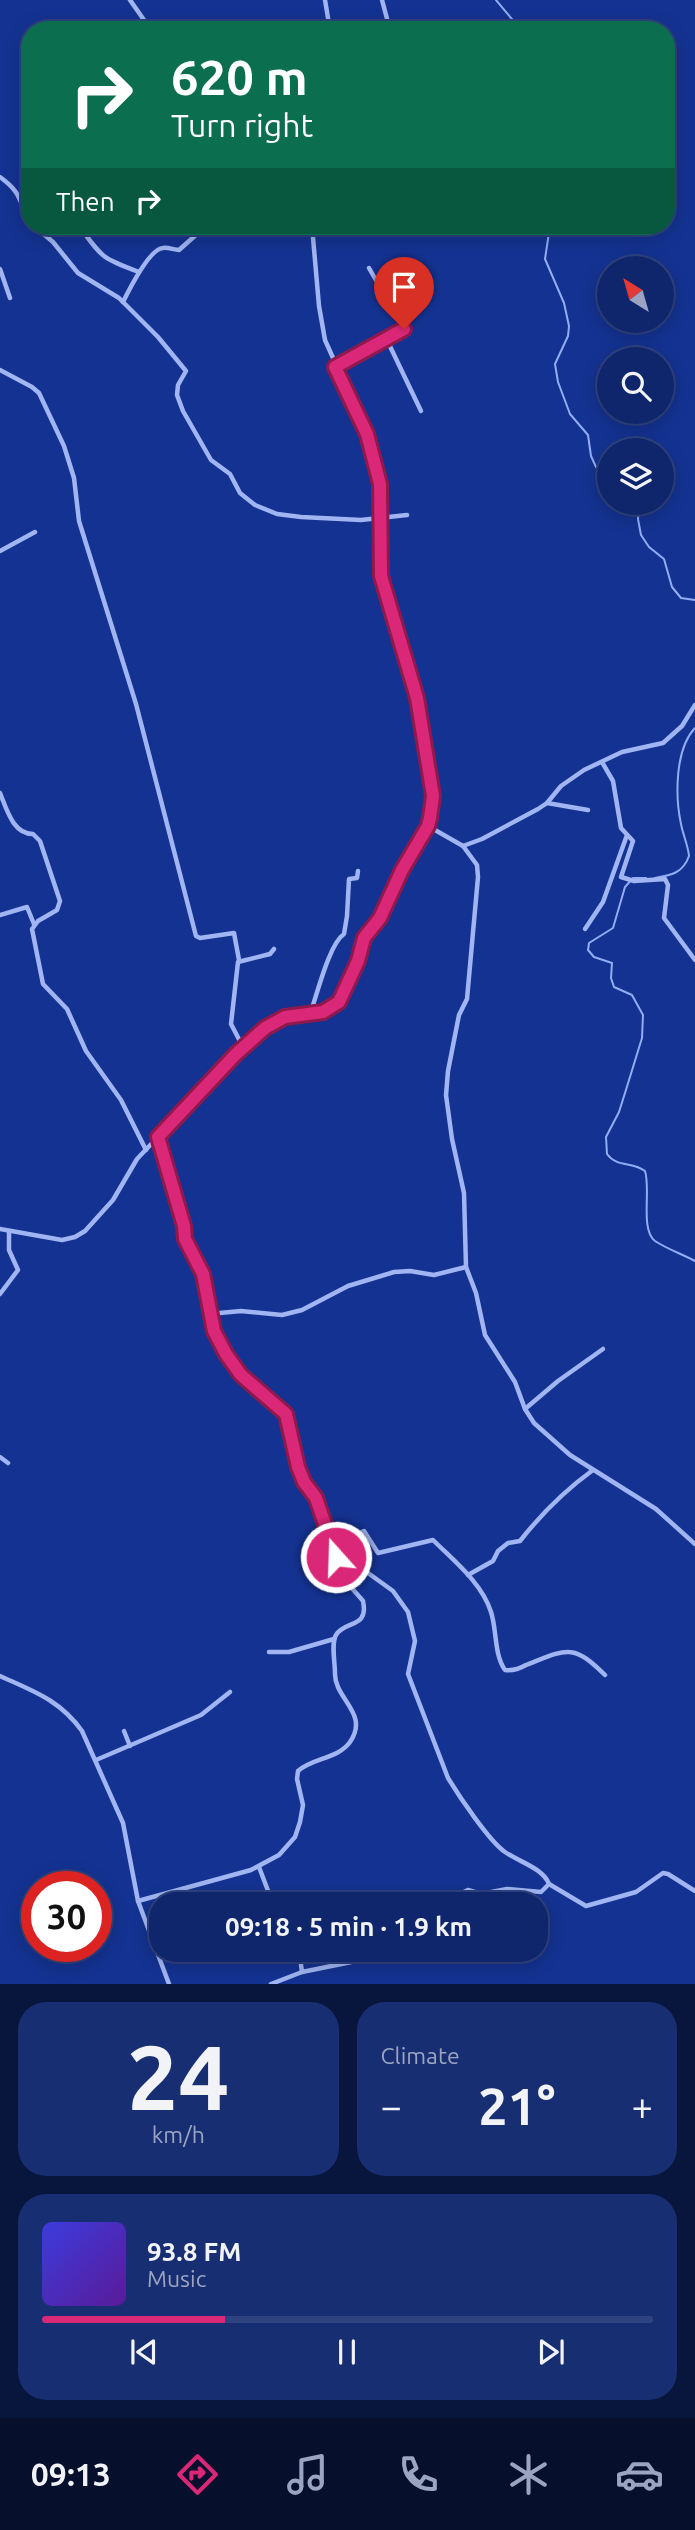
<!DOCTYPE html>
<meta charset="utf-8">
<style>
body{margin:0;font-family:Ubuntu,sans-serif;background:#182e72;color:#f1f3f6;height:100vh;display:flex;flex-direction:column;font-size:26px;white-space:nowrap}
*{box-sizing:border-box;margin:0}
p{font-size:23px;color:#9ba5c2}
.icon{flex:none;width:38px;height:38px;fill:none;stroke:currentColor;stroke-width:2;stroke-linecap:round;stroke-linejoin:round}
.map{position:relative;height:1984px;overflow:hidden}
.drawer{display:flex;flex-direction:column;gap:18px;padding:18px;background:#08153c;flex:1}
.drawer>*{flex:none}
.top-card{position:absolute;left:21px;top:21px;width:654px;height:214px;border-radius:28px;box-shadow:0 4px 18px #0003,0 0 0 2px #2f4380;background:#0b6e4f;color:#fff;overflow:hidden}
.needle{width:46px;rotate:323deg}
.tools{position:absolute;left:597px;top:256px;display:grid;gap:14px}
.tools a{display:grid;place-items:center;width:77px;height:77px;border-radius:50%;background:#0f266d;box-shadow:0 4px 18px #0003,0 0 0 2px #2f4380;font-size:35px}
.speed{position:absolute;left:21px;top:1871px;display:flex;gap:14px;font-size:35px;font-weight:700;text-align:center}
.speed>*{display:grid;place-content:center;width:91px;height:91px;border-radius:50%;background:#0f266d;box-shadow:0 4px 18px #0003,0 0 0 2px #2f4380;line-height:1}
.speed .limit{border:10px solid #d22;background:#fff;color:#111}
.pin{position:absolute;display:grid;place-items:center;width:60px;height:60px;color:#fff;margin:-72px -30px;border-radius:50% 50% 50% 0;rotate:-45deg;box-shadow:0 0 7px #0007}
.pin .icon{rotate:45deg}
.me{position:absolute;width:77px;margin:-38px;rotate:340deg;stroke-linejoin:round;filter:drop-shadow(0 0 5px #0008)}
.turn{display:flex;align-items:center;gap:24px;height:147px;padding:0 35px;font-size:32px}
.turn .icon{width:91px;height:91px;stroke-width:2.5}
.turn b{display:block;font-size:49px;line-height:60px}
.then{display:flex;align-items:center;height:66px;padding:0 35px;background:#0003;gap:14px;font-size:26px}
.big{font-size:52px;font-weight:600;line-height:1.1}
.drawer .widget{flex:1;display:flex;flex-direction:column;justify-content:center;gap:10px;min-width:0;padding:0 24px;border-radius:28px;background:#182e72}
.drawer .dial{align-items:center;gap:0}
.dial b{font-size:91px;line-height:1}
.song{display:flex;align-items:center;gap:21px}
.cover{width:84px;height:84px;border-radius:10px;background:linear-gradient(135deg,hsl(240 70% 55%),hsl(270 70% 35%))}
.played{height:7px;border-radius:4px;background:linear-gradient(90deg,#db2777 30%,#2f4380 30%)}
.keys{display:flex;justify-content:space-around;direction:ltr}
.heat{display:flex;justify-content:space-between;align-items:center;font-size:38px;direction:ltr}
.drawer .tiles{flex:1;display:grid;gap:18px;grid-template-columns:1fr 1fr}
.widget:last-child{grid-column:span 2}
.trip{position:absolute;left:149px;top:1892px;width:399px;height:70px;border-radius:28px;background:#0f266d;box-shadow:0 4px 18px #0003,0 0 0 2px #2f4380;font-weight:600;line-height:70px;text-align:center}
.dock{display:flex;height:112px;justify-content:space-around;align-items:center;background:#060f2c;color:#9ba5c2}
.dock .icon{width:49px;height:49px}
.dock .current{color:#db2777}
.dock b{font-size:32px;color:#f1f3f6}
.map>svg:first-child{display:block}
</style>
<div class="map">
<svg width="695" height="1984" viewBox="0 0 695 1984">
<rect width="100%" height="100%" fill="#143291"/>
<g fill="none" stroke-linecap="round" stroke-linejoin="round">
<g stroke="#92adf4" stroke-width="2">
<polyline points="496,0 521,30"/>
<polyline points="550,226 545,259 564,303 569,326 568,336 555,364 558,382 570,414 588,435 591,456 596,467 609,473"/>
<polyline points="639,502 638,519 641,535 649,547 664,559 672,587 681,598 695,600"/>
<path d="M646,878H633L625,887L613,928L589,943L588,950L594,957L612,963L611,978L614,987L632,995L643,1015L642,1038L625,1093L619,1112L606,1137L607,1154C617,1168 633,1161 645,1171C651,1189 640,1230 655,1241C667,1249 682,1254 695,1261"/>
<path d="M655,878C672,875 683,873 689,856C688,845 683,835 681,824C675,796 675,749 695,728"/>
</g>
<g stroke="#a0b5f1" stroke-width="4.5">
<polyline points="130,0 151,30"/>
<polyline points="325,0 330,30"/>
<polyline points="382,0 390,30"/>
<path d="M0,177C23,194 17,199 30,221"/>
<polyline points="34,226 53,242 78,273 119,298 158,337 186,371 178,385 177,395 183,411 211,460 230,474 240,493 255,505 277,514 301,517 361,520 407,515"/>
<path d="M79,226C103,258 101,258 139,272"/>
<polyline points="0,269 10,298"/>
<path d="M123,302C129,290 149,249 163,248C168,247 174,250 179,250L206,226"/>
<polyline points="387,340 421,411"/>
<polyline points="335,367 404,329 369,268"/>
<polyline points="0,370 32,387 39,393 64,446 74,478 79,521 136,704 196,936 200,938 234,933 239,960"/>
<polyline points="0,551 35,532"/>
<polyline points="602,762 613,781 621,828 633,841 621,877 634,881 665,879 668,885 664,918 695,960"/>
<path d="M0,793C7,810 13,834 33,834L40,841L60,901L57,910L38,921L32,929L43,984L67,1009L86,1051L121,1100L146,1150"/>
<polyline points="547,803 588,810"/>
<polyline points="428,826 463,846 482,839 538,809 547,803 561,786 584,770 622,752 663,743 682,726 695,705"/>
<polyline points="463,846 477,865 478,877 467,999 459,1015 448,1071 446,1095 452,1139 464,1193 466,1267 476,1293 485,1335 515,1382 525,1409 534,1423 570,1455 656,1509 695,1544"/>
<polyline points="0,915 27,907 34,924"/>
<polyline points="585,929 603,902 627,835"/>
<path d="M310,1014C317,995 329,944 344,934L347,916L349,879L357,878L358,871"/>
<polyline points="243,1047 231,1024 238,962 270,954 274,949"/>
<path d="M158,1138L184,1226L185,1239L203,1274L214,1331L226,1354L241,1375L286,1414L298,1467L304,1482L318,1504L331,1541L350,1560L393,1591L408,1612L415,1641L408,1674L448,1778C459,1796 489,1841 505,1852C519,1862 543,1868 549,1884L541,1892L507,1889L481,1894L468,1890L438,1904"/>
<polyline points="0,1229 62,1240 75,1237 85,1231 113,1200 137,1159 243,1047 281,1018 323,1012 335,1006 357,965 364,938 380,918 402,870 428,826 433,796 417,698 381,576 380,484 367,434 325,340 319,306 312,226"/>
<polyline points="0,1294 18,1270 9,1250 9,1231"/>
<polyline points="209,1314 241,1311 282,1315 302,1310 348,1286 394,1272 410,1271 434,1275 466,1267"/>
<polyline points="525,1409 558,1381 603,1349"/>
<polyline points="0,1457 8,1463"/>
<path d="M333,1544L364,1531L378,1553L433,1540C454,1561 482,1583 491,1612C497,1630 494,1655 505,1670C513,1671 519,1669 526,1665C567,1649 573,1643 605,1675"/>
<path d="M468,1575L493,1561L498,1551L508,1543L520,1541C542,1513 564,1491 593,1470"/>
<polyline points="269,1652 289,1652 334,1639"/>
<path d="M0,1676C33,1691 60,1700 82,1731L123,1823L138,1901L169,1984"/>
<polyline points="124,1731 130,1746"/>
<polyline points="96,1760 201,1715 230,1692"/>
<polyline points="259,1867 273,1904"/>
<polyline points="549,1884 586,1906 636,1892 663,1873 668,1874 695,1891"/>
<path d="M138,1901L251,1870L279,1855L295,1837L300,1822L303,1805L297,1779L298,1771C312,1758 338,1759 350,1742C370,1713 334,1699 335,1673C335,1663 331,1643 336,1635C345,1620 369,1629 363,1601C351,1586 331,1571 339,1550"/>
<polyline points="299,1950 302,1972"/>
<polyline points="271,1984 302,1972 371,1958 386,1950"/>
</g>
</g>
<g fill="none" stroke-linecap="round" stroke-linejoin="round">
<defs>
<polyline id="route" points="336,1557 338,1550 331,1542 316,1498 304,1482 298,1467 286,1414 241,1375 226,1354 214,1331 203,1274 185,1239 184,1226 158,1137 236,1054 265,1028 285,1017 323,1012 339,1002 358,961 364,938 380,918 402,870 428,826 430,818 433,796 417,698 381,576 380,484 367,434 335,367 404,329"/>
</defs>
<use href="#route" stroke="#8e194d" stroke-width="18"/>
<use href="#route" stroke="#db2777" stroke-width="12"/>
</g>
</svg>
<div class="tools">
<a><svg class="needle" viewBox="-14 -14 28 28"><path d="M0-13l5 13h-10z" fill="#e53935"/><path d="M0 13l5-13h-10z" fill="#9ba5c2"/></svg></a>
<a><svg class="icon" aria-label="search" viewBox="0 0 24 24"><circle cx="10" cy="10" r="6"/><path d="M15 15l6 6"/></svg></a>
<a><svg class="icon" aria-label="layers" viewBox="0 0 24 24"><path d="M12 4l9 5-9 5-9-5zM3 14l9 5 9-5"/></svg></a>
</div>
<div class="speed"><div class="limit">30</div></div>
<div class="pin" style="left:404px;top:329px;background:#d93025"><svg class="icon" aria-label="arrive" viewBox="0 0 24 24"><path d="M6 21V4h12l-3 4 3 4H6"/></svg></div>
<svg class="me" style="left:336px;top:1557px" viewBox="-20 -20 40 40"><circle r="17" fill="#db2777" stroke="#fff" stroke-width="3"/><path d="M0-11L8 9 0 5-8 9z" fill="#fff"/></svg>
<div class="trip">09:18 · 5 min · 1.9 km</div>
<div class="top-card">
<div class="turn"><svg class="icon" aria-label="right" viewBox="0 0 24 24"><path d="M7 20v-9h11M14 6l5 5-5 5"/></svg><div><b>620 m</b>Turn right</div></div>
<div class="then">Then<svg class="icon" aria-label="right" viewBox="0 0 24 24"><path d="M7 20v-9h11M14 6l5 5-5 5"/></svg></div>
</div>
</div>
<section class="drawer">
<div class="tiles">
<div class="widget dial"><b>24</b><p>km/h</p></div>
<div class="widget"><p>Climate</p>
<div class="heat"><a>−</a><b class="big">21°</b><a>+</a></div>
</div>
<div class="widget">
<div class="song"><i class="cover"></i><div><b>93.8 FM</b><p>Music</p></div></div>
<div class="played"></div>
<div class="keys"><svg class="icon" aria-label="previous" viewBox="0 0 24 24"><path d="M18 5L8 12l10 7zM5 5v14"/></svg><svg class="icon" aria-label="pause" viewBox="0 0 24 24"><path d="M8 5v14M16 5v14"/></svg><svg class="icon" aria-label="next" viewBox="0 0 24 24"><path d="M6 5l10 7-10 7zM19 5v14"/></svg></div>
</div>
</div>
</section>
<nav class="dock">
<b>09:13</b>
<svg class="icon current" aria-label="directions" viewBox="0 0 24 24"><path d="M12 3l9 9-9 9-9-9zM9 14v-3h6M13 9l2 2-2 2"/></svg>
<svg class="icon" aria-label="music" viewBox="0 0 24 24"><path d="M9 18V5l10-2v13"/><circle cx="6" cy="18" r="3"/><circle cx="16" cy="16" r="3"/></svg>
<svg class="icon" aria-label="phone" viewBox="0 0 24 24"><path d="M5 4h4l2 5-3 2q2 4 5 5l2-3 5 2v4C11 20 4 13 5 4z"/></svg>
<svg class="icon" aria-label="climate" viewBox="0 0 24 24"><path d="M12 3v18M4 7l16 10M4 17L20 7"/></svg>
<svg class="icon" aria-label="car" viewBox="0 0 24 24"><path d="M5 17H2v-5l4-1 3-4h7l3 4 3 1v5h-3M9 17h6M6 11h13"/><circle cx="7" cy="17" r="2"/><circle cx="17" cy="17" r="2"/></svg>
</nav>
